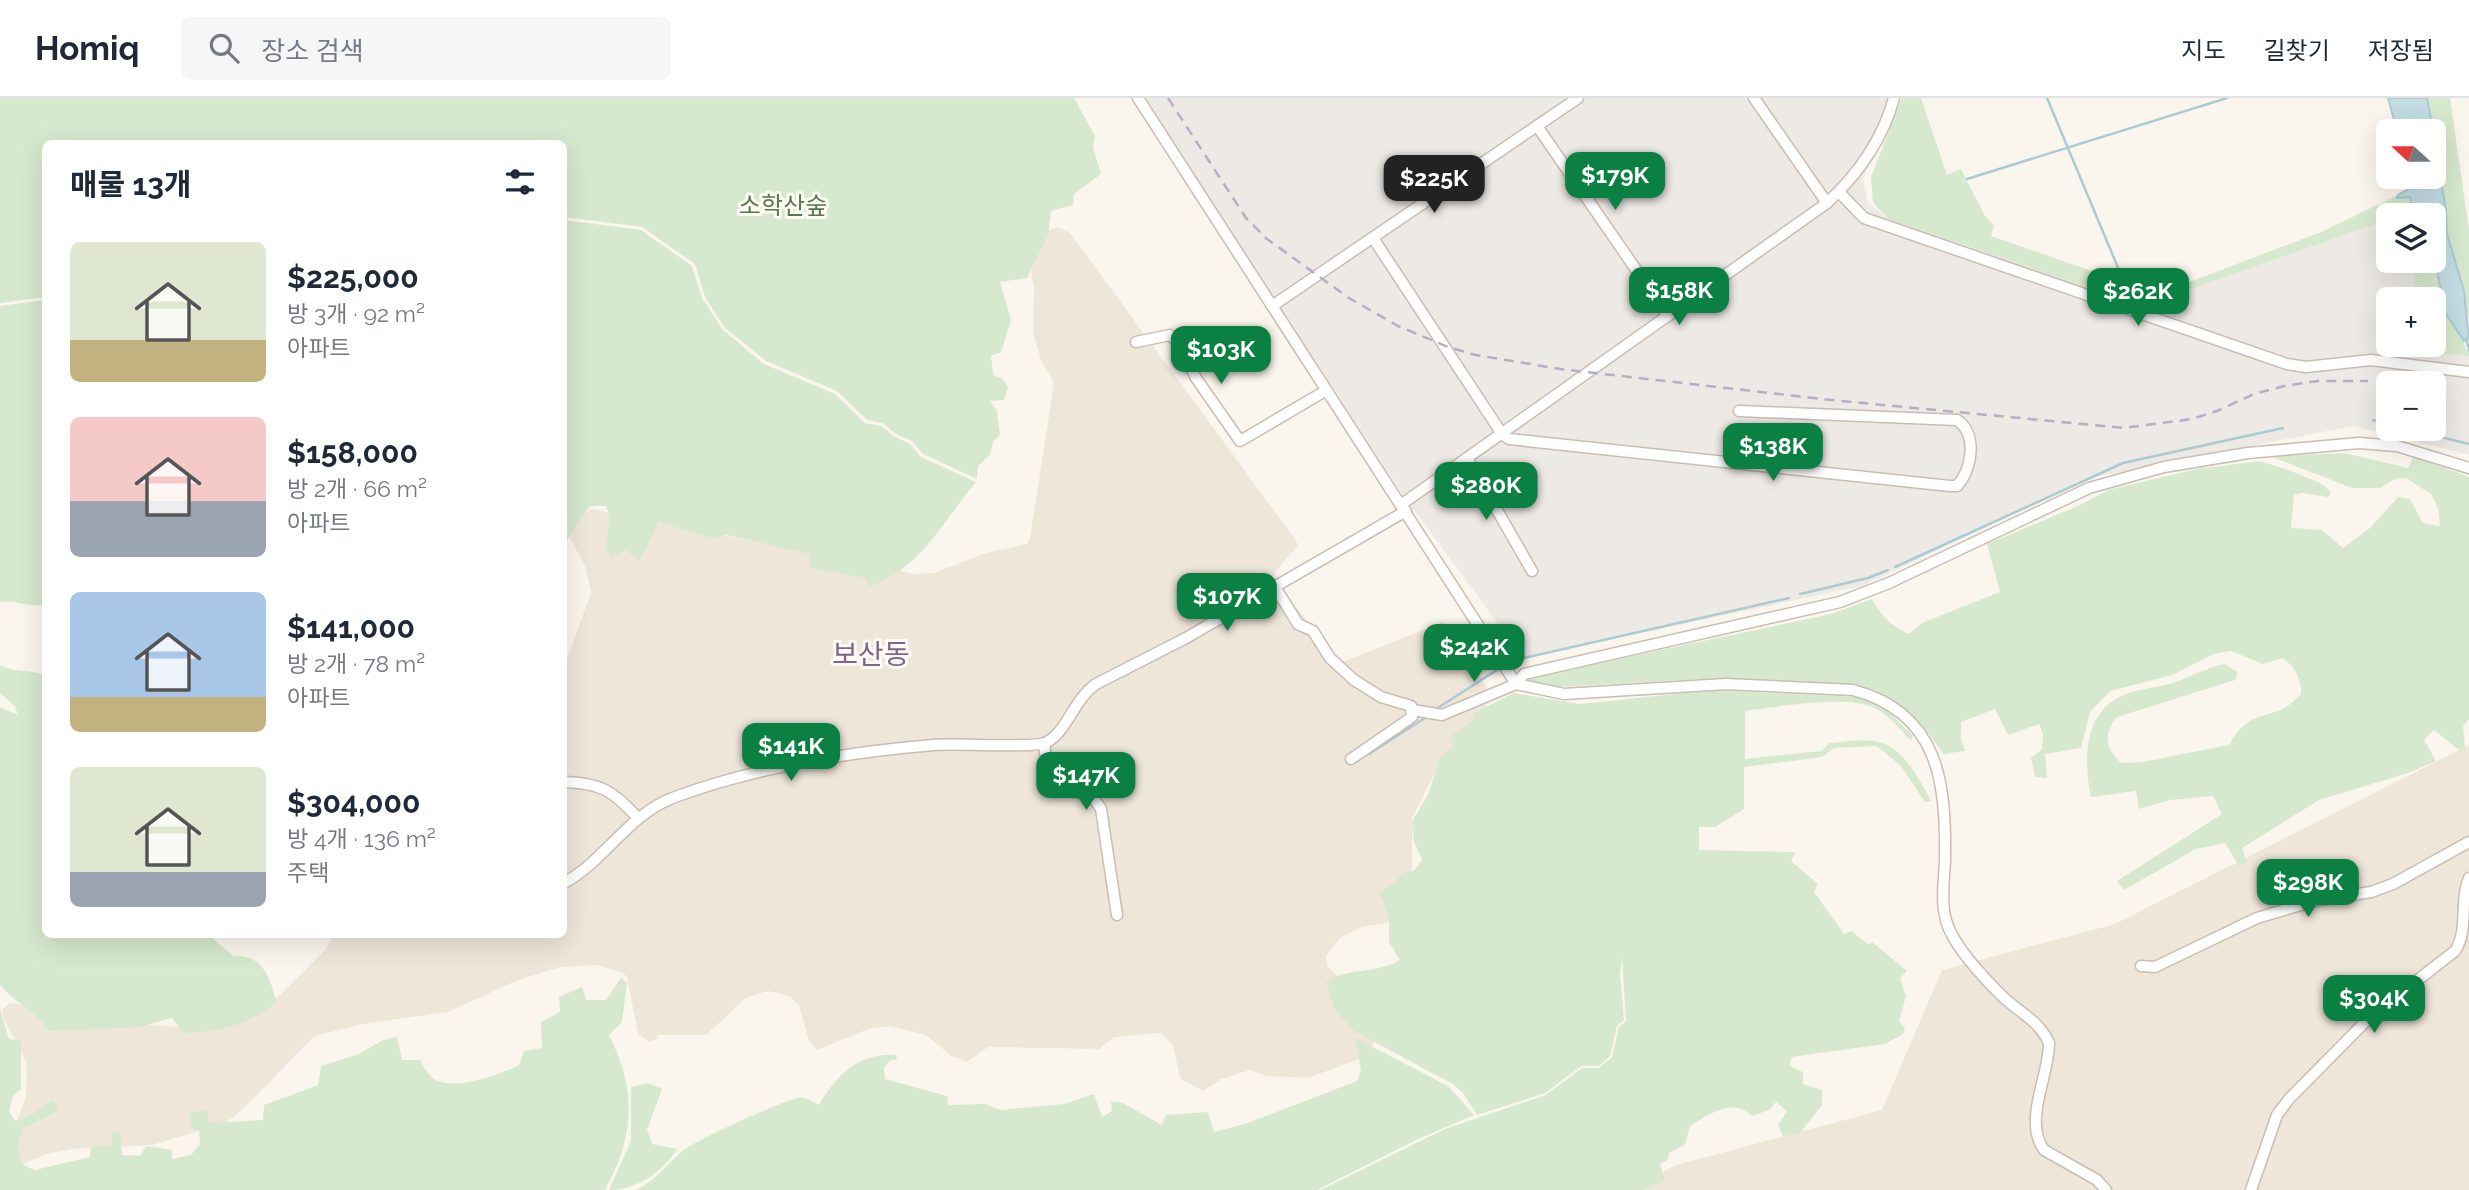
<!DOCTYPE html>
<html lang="ko">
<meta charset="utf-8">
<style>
body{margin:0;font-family:Raleway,"Noto Sans KR",sans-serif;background:#f6f6f7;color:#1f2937;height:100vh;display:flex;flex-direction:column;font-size:26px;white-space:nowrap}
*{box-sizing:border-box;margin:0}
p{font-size:23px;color:#747a83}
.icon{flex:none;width:38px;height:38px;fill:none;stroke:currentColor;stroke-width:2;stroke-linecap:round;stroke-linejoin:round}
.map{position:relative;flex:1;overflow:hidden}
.drawer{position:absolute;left:42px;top:42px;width:525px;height:798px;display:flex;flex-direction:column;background:#fff;border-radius:10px;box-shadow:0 7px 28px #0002}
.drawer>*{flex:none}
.needle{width:46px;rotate:291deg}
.tools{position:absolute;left:2376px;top:21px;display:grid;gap:14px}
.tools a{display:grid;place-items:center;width:70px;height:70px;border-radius:10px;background:#fff;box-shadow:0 7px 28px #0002;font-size:35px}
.price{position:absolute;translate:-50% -60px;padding:0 16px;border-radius:14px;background:#0b8043;color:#fff;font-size:23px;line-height:46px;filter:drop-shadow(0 2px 4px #0008)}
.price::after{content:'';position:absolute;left:50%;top:42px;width:21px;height:16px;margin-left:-10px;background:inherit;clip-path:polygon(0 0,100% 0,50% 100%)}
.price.on{background:#222;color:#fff}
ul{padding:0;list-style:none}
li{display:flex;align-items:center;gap:21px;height:175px;padding:0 28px}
li span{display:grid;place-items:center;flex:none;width:196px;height:140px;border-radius:10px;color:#555}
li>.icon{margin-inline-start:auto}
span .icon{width:84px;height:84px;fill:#fffc;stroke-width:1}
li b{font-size:30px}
h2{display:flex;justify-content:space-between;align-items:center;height:84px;padding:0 28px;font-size:30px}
header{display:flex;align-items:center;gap:42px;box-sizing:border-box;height:98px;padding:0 35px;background:#fff;border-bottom:2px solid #e0e1e3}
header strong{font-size:33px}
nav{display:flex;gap:38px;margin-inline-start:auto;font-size:24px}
.search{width:490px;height:63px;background:#f6f6f7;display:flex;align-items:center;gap:18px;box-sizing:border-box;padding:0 24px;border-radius:10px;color:#747a83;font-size:26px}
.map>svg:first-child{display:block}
.residential{fill:#efe6da}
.industrial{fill:#ede9e5;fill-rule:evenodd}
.green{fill:#d6e8cd}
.water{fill:#c3dde3;stroke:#abcbd3;stroke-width:2}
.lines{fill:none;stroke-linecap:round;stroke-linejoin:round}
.stream{stroke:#abcbd3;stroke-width:2.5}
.minor-casing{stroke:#cabdb1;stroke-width:13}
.minor{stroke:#fff;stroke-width:10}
.rail{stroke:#baacc5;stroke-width:2.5;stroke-dasharray:10 7;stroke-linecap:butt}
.labels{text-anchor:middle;stroke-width:6;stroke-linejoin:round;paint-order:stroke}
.park-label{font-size:24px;fill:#56784c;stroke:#fdfaf4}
.quarter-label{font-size:28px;fill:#7f6689;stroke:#fdfaf4}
</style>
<header>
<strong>Homiq</strong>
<div class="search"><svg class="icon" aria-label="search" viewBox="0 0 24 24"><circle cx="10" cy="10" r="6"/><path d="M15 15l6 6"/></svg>장소 검색</div>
<nav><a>지도</a><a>길찾기</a><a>저장됨</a></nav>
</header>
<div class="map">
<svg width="2469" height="1092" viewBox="0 0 2469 1092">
<rect width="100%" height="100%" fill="#fbf6ed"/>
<g class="residential">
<polygon points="1058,129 1070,135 1295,441 1298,447 1272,478 1340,565 1443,524 1487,589 1486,609 1435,674 1412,720 1412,773 1399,823 1361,829 1340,840 1326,858 1328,869 1356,894 1375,942 1367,958 1308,980 1266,978 1250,972 1221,981 1203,993 1180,980 1173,947 1161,935 1114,939 1099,951 988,949 967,964 950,957 926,937 890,928 868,931 817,952 809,943 799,907 789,898 768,893 747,899 706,937 659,937 656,942 649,944 638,936 627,879 623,875 598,867 560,869 518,882 448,914 363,926 315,938 242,1012 225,1025 152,1047 73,1051 47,1056 20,1067 7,1049 26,999 27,965 3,920 2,912 8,906 14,905 69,922 214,931 278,899 325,852 333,837 564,836 564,569 591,495 585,467 569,439 572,426 591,411 916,476 934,475 986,455 1027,446 1030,440 1054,285 1041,262 1033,235 1034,190 1031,173 1039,146 1049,132"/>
<polygon points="2469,647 2469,1092 1635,1092 1673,1068 1882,1012 1942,872 2115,826"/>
</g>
<path class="industrial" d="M 1143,0 L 1897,0 L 1863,81 L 1868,105 L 1888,121 L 2143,208 L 2389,121 L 2389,163 L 2411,163 L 2418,201 L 2389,201 L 2389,247 L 2425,247 L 2427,255 L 2469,258 L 2469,357 L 2353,328 L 2090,380 L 1862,488 L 1523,560 L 1399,391 ZM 2389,285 L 2434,285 L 2434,331 L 2389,331 Z"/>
<g class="green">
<polygon points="0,0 1074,0 1095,38 1093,49 1101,76 1074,96 1073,107 1051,113 1048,137 1027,180 1000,184 1011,222 1001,254 991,258 993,277 1002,280 1008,289 1004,302 990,303 997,313 1000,337 993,344 990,357 978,368 977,381 923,356 912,343 896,336 883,325 867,322 837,293 766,263 725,230 705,199 695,166 642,129 564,119 564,46 46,46 45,199 0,205"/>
<polygon points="1902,0 1921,0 1947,77 1961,71 1985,118 1994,128 1991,138 2141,190 2153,198 2321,134 2398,97 2397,100 2410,98 2414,117 2389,117 2389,121 2143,208 1888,121 1873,104 1871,79"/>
<polygon points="2427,0 2450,0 2469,132 2469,220 2447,136 2443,92"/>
<path d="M 564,122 L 641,132 L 692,168 L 702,200 L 723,232 L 764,266 L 835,296 L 865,325 L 881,328 L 895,339 L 910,346 L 921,359 L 976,384 C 941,425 921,472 867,489 L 867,480 L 809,470 L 810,456 L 726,437 L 715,441 L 658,424 L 640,463 L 626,452 L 612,459 L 606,452 L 610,419 L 606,408 L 590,408 L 564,446 Z"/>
<polygon points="2435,160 2446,216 2461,237 2466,252 2469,252 2469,258 2426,255 2425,247 2434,247 2434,201 2418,201 2411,163 2434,163"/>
<path d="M 45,202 L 46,428 L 42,429 L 45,455 L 46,506 C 28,511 17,501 0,504 L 0,208 Z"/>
<path d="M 2344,355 L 2408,370 L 2414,358 L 2469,379 L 2469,621 L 2463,628 L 2465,651 L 2459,652 L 2434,632 L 2424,642 L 2436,663 L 2408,675 L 2319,702 L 2242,750 L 2247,765 L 2239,768 L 2225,745 L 2196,751 L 2124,792 L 2117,783 L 2222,716 L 2213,698 L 2170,702 L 2139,711 L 2136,693 L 2091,699 C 2084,667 2083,620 2116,601 C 2131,591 2156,590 2173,585 C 2190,579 2206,570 2224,566 L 2238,574 L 2235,582 L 2117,619 C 2103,637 2105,649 2121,665 L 2142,664 L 2229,647 C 2251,606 2274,627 2301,596 C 2302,582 2295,568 2282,560 L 2263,566 L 2231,553 L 2214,556 L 2172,577 L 2110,593 L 2090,614 L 2081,650 L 2045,656 L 2047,680 L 2035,679 L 2031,660 L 2042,651 L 2043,637 L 2039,626 L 2008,637 L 1995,611 L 1961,624 L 1961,641 L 1965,653 L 1943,656 C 1920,619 1892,596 1849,586 L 1721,580 L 1557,589 L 1528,585 L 1527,582 L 1538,578 L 1831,516 L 1872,501 C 1881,518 1891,528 1909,536 L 1922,525 L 2000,494 L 1987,446 L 2080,407 L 2108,392 L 2197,371 L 2260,363 L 2291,373 L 2322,386 L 2331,394 L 2329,399 L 2301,395 L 2294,397 L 2291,430 L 2322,432 L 2343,450 L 2370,430 L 2398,399 L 2410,401 L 2423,425 L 2440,428 L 2438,410 L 2431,396 L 2406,380 L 2395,381 L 2380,390 L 2352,390 L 2270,358 Z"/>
<path d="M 0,567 C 14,575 26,571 41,576 L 45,571 L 46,836 L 208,837 L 234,858 C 264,857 269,879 277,904 C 249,926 218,935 183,935 L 172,920 L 140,929 L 49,933 C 34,911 17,907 0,887 L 0,609 L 18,617 L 15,608 L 0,595 Z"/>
<path d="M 1713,592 L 1858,599 L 1886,611 L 1913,638 L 1911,643 C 1900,631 1889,617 1875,610 C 1847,596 1776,609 1745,613 L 1745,661 L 1821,653 L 1830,645 C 1844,644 1861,641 1875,643 C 1902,647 1920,682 1931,703 L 1925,704 L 1901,668 L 1877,648 L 1834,650 L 1822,659 L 1744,669 L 1744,711 L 1715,729 L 1699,729 L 1699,752 L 1796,754 L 1791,763 L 1818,786 L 1814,794 L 1844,836 L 1851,833 L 1868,846 L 1872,844 L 1907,873 L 1900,880 L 1906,898 L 1899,924 L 1905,930 L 1903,936 L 1885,946 L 1791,959 L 1790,968 L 1803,974 L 1803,986 L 1822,992 L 1822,1007 L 1799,1036 L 1783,1038 L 1778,1027 L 1787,1013 L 1776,1004 L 1769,1012 L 1752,1018 C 1733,999 1709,1016 1690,1028 L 1685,1047 L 1669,1055 L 1668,1062 L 1660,1066 L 1665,1083 L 1643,1092 L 1321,1092 L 1445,1031 L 1546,997 L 1582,970 L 1599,970 L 1612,959 L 1619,929 L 1626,923 L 1622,859 L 1620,876 L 1624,922 L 1617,928 L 1610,958 L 1599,968 L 1581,968 L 1545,995 L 1477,1017 L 1463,995 L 1451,985 L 1354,933 L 1335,913 L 1326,884 C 1348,869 1377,876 1400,862 L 1389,844 L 1389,820 L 1379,794 L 1396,784 L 1402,775 L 1414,773 L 1422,762 L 1414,744 L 1412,724 L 1429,695 L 1439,661 L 1453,649 L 1452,638 L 1473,622 L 1473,616 L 1513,595 L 1580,606 Z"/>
<path d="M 621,880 L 627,885 L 622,924 L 609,937 C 637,993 635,1037 605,1092 L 0,1092 L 0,911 L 9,941 L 21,943 L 21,991 L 13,998 L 9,1012 L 15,1023 L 28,1019 L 54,1002 L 58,1013 L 23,1030 C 17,1045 17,1052 23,1067 L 35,1072 L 90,1059 L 91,1049 L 111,1048 L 112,1035 L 120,1032 L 122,1057 L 140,1058 L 146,1048 L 172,1052 L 172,1061 L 191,1057 L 200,1046 L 199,1032 L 191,1030 L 190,1015 L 207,1011 L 209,1025 L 263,1022 L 264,1007 L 318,987 L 321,968 L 359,956 L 383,942 L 397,939 L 402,962 L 420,962 C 424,970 429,979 438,983 C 457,991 501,977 519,967 L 524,953 L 542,950 L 541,924 L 560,914 L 559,899 L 582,889 L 586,902 L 606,902 Z"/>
<path d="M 1355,940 L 1448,988 L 1474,1017 L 1418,1041 L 1317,1092 L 636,1092 C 656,1083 668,1064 685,1051 C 697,1042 785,1001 799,1000 C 806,999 812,1004 819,1007 C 838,976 858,955 896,957 L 897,962 L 890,962 L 884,970 L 885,981 L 947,998 L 948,1007 L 985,1006 L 1000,1012 L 1064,1006 L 1094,996 L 1102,1019 L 1112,1013 L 1111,1004 L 1121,1004 L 1162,1027 L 1166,1017 L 1208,1014 L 1214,1034 L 1248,1025 L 1357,983 L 1361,972 Z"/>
<path d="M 648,985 L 662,991 L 647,1032 L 652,1046 L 677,1051 C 662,1075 636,1092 609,1092 L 631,1043 L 631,989 Z"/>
</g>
<g class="water">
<polygon points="2388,0 2427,0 2433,33 2397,33"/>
<polygon points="2434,41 2446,112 2447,136 2464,193 2469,241 2464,243 2446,216 2434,159 2434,117 2414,117 2410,99 2397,100 2398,97 2409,91 2407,79 2434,79"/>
</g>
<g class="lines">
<g class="stream">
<polyline points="2047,0 2124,184"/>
<polyline points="1967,81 2227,0"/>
<polyline points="2466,240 2469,252"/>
<polyline points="2373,322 2389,326"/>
<polyline points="2408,331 2469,346"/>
<polyline points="1895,469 2123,365 2283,330"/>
<polyline points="1800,496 1868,480 1888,472"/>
<polyline points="1520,561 1789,500"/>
<polyline points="1433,613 1500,570"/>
<polyline points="1369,656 1428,618"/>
</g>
<defs>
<g id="minor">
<polyline points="1138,0 1516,586"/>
<polyline points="1754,0 1827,105"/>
<polyline points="1537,28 1668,218"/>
<polyline points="1839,94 1864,120 2287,266 2306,269 2371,262 2469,274"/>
<path d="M 1373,140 L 1502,336 L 1509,341 L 1950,388 L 1957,388 C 1972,372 1978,336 1957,322 L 1739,313"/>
<polyline points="1272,208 1578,0"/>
<polyline points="1136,244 1170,237 1180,247 1196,280 1240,343 1325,293"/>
<polyline points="1467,360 1532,473"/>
<path d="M 1402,406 L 1827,105 C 1857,77 1883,41 1894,0"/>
<polyline points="1275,489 1298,526 1313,533 1330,560 1354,582 1381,599 1411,608 1412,619 1351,661"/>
<polyline points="1516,586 1524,576 1840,504 1889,485 2089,390 2164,369 2248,355 2359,345 2397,348 2469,370"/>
<path d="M 1413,612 L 1442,617 L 1516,586 L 1564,596 L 1726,586 L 1853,592 C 1940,615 1946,686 1945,762 C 1944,785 1939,813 1951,835 C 1962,857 1983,879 2001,897 C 2018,914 2039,922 2049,945 C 2049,979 2023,1022 2044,1052 L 2097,1082 L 2106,1092"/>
<path d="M 1044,645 L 1050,691 C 1071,695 1089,689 1101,711 L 1117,817"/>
<path d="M 564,684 C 600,685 612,692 637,719"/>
<path d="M 564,785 C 606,762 628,716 675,699 C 757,669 848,654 934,647 C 956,645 1032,650 1045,645 C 1067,635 1073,602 1096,586 L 1186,540 L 1406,413"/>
<polyline points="2141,868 2155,869 2257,820 2314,803 2371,794 2393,786 2469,744"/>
<path d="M 2251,1092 L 2277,1017 L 2289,1001 L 2369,920 L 2455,853 C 2469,832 2459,803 2469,780"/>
</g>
</defs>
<use href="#minor" class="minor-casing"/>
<use href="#minor" class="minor"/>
<polyline class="rail" points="1168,0 1246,120 1267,141 1349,200 1398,228 1448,249 1476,257 1560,271 1831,302 2124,330 2192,321 2217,313 2254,296 2284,288 2318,283 2368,283"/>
</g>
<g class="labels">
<g class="park-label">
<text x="783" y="116">소학산숲</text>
</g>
<g class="quarter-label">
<text x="871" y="566">보산동</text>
</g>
</g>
</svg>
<div class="tools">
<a><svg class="needle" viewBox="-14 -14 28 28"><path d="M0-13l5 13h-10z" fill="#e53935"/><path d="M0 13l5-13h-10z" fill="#747a83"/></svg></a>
<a><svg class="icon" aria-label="layers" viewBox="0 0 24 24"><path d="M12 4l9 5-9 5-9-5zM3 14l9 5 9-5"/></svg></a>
<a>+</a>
<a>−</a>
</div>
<b class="price" style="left:1615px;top:114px">$179K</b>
<b class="price on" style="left:1434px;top:117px">$225K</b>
<b class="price" style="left:1679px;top:229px">$158K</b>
<b class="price" style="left:2138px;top:230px">$262K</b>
<b class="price" style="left:1221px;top:288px">$103K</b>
<b class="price" style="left:1773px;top:385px">$138K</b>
<b class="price" style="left:1486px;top:424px">$280K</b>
<b class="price" style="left:1227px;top:535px">$107K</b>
<b class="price" style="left:1474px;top:586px">$242K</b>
<b class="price" style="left:791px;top:685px">$141K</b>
<b class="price" style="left:1086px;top:714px">$147K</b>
<b class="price" style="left:2308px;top:821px">$298K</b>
<b class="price" style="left:2374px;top:937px">$304K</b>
<section class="drawer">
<h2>매물 13개<svg class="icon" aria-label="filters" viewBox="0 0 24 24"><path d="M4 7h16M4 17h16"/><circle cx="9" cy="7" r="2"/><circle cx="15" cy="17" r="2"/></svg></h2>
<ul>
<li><span style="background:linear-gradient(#dfe7d0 70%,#c2b280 0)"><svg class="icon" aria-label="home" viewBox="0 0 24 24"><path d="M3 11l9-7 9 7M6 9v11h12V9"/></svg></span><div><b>$225,000</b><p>방 3개 · 92 m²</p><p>아파트</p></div></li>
<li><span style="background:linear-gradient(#f6c9c9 60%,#9aa5b1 0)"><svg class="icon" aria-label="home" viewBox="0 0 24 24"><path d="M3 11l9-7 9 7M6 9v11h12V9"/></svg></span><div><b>$158,000</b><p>방 2개 · 66 m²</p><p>아파트</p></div></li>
<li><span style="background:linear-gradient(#a9c7e8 75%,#c2b280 0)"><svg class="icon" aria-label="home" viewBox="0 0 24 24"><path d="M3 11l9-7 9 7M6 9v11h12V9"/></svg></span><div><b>$141,000</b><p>방 2개 · 78 m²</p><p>아파트</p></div></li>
<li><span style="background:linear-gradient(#dfe7d0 75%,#9aa5b1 0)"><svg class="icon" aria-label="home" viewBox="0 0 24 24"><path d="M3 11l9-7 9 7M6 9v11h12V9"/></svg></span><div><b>$304,000</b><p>방 4개 · 136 m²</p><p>주택</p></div></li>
</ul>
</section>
</div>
